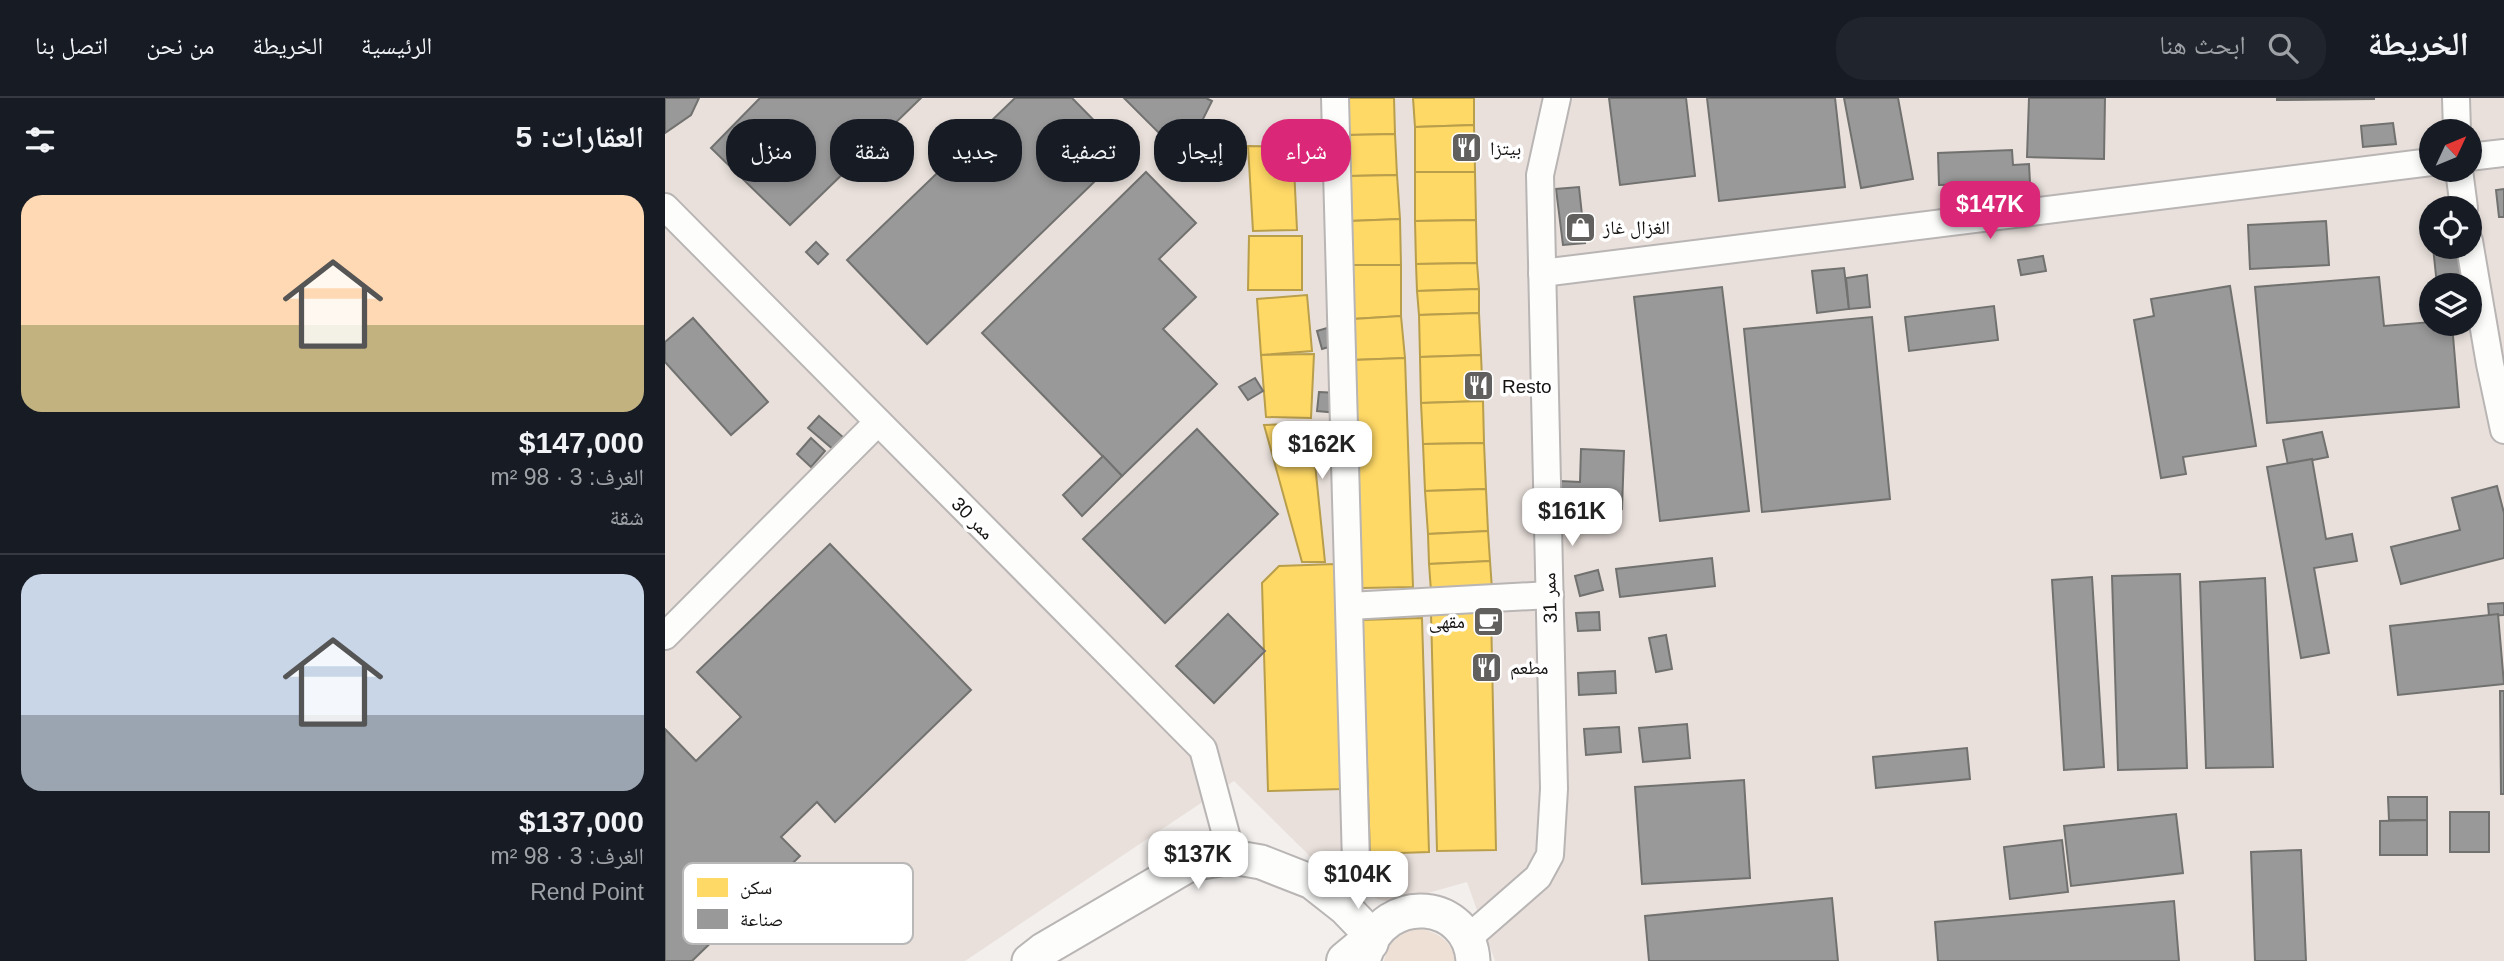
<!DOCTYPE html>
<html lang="ar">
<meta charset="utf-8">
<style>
body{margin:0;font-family:Arial,"Noto Naskh Arabic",sans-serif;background:#20242c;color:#f1f3f6;direction:rtl;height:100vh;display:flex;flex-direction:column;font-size:26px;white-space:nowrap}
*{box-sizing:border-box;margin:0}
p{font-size:23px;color:#9ea1a6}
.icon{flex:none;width:38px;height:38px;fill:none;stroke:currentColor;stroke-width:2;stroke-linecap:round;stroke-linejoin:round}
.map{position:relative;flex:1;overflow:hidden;direction:ltr}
.details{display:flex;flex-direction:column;background:#171b24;width:665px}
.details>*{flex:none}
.hud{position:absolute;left:21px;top:21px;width:665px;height:63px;direction:rtl;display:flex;gap:14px}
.needle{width:46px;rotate:46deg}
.fabs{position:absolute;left:1754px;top:21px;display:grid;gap:14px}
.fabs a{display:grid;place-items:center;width:63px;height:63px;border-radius:50%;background:#171b24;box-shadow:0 4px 10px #0003;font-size:35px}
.price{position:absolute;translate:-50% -60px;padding:0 16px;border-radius:14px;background:#fff;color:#222;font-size:23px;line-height:46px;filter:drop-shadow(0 2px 4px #0008)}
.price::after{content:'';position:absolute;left:50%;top:42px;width:21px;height:16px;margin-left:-10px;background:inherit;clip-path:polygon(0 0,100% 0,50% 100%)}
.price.selected{background:#db2777;color:#fff}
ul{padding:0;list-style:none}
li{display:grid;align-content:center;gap:14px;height:371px;padding:0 21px}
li+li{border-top:2px solid #363941}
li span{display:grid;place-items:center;height:217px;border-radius:21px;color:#555}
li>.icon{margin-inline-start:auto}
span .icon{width:126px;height:126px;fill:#fffc;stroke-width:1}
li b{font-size:30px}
h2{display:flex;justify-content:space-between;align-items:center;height:84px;padding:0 21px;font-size:30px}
.chip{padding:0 24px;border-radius:28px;background:#171b24;box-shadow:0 4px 10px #0003;font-size:24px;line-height:63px}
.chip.selected{background:#db2777;color:#fff}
header{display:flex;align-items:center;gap:42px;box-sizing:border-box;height:98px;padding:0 35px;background:#171b24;border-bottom:2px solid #363941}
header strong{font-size:33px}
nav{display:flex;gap:38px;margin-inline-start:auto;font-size:24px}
.search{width:490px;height:63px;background:#20242c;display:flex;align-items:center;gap:18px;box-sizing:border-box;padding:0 24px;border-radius:28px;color:#9ea1a6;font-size:26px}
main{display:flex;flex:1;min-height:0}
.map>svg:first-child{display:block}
.built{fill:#e9e0db;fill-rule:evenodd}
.green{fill:#efe0d6}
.homes{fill:#ffd966;stroke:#b99e4c;stroke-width:2}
.industry{fill:#999;stroke:#717170;stroke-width:2}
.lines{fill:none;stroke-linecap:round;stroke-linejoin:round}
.minor-casing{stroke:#b8b5b4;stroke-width:30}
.major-casing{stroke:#b8b5b4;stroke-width:37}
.highway-casing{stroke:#b8b5b4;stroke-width:42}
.minor{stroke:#fdfdfc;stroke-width:26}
.major{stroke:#fdfdfc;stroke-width:33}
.highway{stroke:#fdfdfc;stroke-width:38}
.labels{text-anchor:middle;stroke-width:7;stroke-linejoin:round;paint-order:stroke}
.poi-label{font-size:19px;fill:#151311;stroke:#fff;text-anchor:start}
.street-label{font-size:19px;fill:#151311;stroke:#fff}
.key{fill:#fff;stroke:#b9b8b8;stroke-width:2}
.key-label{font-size:19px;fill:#151311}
</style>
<header>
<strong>الخريطة</strong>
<div class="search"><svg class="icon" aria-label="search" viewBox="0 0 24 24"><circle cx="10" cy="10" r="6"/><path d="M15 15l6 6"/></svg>ابحث هنا</div>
<nav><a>الرئيسية</a><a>الخريطة</a><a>من نحن</a><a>اتصل بنا</a></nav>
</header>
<main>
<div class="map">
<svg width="1839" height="863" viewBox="0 0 1839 863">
<rect width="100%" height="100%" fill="#f2efed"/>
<path class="built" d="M 0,0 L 1839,0 L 1839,863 L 830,863 L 802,784 L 727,805 L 678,791 L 569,683 L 300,863 L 0,863 ZM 1766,33 L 1804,33 L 1804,72 L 1766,72 ZM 1766,110 L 1804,110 L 1804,149 L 1766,149 ZM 1766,187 L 1804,187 L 1804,226 L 1766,226 Z"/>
<path class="green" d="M 757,831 C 776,836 786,844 791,863 L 719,863 C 723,843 737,832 757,831 Z"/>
<g class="homes">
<polygon points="681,0 729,0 730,36 683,37"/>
<polygon points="748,0 809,0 809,27 750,29"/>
<polygon points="809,27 810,74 750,74 750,29"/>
<polygon points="730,36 732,77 684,78 683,37"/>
<polygon points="583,48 628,49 632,132 588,133"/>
<polygon points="750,74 810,74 811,122 750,123"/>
<polygon points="732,77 735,121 685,123 684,78"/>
<polygon points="735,121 736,167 686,167 685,123"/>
<polygon points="811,122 812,165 751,166 750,123"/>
<polygon points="584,138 637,138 637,192 583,192"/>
<polygon points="812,165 814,191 752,193 751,166"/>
<polygon points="686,167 736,167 736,218 688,221"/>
<polygon points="814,191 814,215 754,217 752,193"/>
<polygon points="642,197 647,253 596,257 592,201"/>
<polygon points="814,215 816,257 755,259 754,217"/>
<polygon points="736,218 740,260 688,262 688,221"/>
<polygon points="649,256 646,320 601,319 596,257"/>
<polygon points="816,257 818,303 756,305 755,259"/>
<polygon points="740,260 748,489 697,490 688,262"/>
<polygon points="818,303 819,345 758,346 756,305"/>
<polygon points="646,325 648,346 660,464 637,464 599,327"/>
<polygon points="819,345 821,391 760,393 758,346"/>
<polygon points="821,391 823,433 763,436 760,393"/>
<polygon points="823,433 825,463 764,466 763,436"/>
<polygon points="825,463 827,491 766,493 764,466"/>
<polygon points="670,466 677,691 603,693 597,485 614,468"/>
<polygon points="826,514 831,752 772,753 766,515"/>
<polygon points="757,520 764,754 705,756 697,522"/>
</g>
<g class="industry">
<polygon points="0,0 34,0 26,17 0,35"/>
<polygon points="95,0 256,0 125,127 46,50"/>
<polygon points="350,0 407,0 460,54 262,246 182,162"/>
<polygon points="459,0 541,0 547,3 523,51 495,36"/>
<polygon points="944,0 1021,0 1030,78 955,87"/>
<polygon points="1042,0 1170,0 1180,89 1054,103"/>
<polygon points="1179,0 1233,0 1248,81 1196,90"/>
<polygon points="1364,0 1440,0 1439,61 1362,59"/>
<polygon points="1612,0 1709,0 1709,1 1612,2"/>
<polygon points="1728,25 1731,46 1698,49 1696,28"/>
<polygon points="1347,52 1348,67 1364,66 1365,85 1274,87 1273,55"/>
<polygon points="481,74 531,125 494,161 531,199 498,231 552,286 457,378 317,235"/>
<polygon points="914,89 920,145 898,147 891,91"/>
<polygon points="1839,91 1839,119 1834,119 1831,92"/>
<polygon points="1661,123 1664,167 1585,171 1583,127"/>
<polygon points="151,144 163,156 153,166 141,154"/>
<polygon points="1768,149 1793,149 1796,187 1772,187"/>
<polygon points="1378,158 1381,173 1356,177 1353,162"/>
<polygon points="1179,170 1184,211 1152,215 1147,173"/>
<polygon points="1202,177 1205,209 1184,211 1181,180"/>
<polygon points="1714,179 1719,228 1766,224 1766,226 1787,226 1794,309 1602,325 1590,189"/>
<polygon points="1565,188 1591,348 1518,359 1521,376 1496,380 1469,222 1489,218 1486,201"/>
<polygon points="1057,189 1084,413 995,423 969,199"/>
<polygon points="1329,208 1333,242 1244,253 1240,219"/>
<polygon points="1207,219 1225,401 1097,414 1079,231"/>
<polygon points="28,220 103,304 66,337 0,264 0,244"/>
<polygon points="669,228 674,246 657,251 652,233"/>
<polygon points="590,280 598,293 583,302 574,289"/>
<polygon points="654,294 674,295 673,315 652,313"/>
<polygon points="154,318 179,340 169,352 143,330"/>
<polygon points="532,331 613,416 500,525 418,441"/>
<polygon points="1657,334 1663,359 1623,367 1618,342"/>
<polygon points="146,340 160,353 146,369 132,356"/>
<polygon points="916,351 959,353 957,411 943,410 943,425 893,423 895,383 915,384"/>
<polygon points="438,358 457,378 417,418 398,397"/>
<polygon points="1647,361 1661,441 1687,436 1692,463 1649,470 1664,555 1636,560 1602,369"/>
<polygon points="1832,388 1839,415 1839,460 1736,486 1726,449 1795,432 1787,400"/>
<polygon points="165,446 306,592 170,724 152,704 116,739 135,758 27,863 0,863 0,631 31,663 76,619 32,574"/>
<polygon points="1047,460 1050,488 955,499 951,471"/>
<polygon points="933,472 938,492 915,498 910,478"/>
<polygon points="1515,476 1522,670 1453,672 1447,478"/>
<polygon points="1427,479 1439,669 1399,672 1387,482"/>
<polygon points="1600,480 1608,669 1541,670 1535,484"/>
<polygon points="1839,505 1839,517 1824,518 1823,506"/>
<polygon points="934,514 935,532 913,533 911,515"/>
<polygon points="563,516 600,553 549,605 511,568"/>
<polygon points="1833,516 1839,586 1733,597 1725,528"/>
<polygon points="1001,537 1007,571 991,574 984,540"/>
<polygon points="950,573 951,595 914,597 913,575"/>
<polygon points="1835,593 1839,593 1839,696 1836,696"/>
<polygon points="1022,626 1025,660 978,664 974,630"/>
<polygon points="954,629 956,654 921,657 919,631"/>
<polygon points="1302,650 1305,681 1211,690 1208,659"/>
<polygon points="1079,682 1085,780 977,786 970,689"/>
<polygon points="1723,699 1762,699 1762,722 1724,722"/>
<rect x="1785" y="714" width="39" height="40"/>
<polygon points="1511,716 1518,775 1406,788 1399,728"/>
<polygon points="1762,722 1762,757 1715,757 1715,723"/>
<polygon points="1397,742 1403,794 1345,801 1339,749"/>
<polygon points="1636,752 1641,863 1590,863 1586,754"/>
<polygon points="1167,800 1173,863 984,863 980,818"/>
<polygon points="1509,803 1514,863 1273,863 1270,824"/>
</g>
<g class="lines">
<defs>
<g id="minor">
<polyline points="670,0 691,765"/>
<polyline points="1791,0 1792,33"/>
<polyline points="1804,59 1839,55"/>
<polyline points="1794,72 1799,110"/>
<polyline points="0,109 538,651 567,759"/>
<polyline points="1804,143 1825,266 1839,332"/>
<polyline points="877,175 1766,64"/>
<polyline points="684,508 885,497"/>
<polyline points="0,538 213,324"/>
<polyline points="802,841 873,779 885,757 889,691 875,77 892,0"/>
</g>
<g id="major">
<path d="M 700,857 C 720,792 805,803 808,863"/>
<polyline points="364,863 378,852 525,766 567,759 596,764 647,784 680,810 707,838"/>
</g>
<polyline id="highway" points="681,863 704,844"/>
</defs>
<use href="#minor" class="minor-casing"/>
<use href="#major" class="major-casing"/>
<use href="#highway" class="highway-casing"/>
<use href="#minor" class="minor"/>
<use href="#major" class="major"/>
<use href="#highway" class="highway"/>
</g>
<defs>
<symbol id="restaurant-square" viewBox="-11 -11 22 22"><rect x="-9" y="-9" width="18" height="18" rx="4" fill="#62605e" stroke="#fff"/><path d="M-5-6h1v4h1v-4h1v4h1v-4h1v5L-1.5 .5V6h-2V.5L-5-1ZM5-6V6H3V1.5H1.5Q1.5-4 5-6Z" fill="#fff"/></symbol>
<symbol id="shop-square" viewBox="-11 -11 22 22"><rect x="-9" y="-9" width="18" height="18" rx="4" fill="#62605e" stroke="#fff"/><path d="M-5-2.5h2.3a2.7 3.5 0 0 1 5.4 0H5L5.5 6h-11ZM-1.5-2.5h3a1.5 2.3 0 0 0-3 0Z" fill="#fff"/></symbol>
<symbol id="cafe-square" viewBox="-11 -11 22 22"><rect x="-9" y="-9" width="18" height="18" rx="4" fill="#62605e" stroke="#fff"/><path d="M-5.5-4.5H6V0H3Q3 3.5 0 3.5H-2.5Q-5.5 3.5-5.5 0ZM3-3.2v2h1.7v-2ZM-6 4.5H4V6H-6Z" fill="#fff"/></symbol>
</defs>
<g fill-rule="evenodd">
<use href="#restaurant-square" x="784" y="32" width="35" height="35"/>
<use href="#shop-square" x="898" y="112" width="35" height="35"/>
<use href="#restaurant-square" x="796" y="270" width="35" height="35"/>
<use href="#cafe-square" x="806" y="506" width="35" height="35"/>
<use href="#restaurant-square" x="804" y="552" width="35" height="35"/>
</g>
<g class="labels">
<g class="poi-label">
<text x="825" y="57">بيتزا</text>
<text x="938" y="136">الغزال غاز</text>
<text x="837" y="295">Resto</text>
<text x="800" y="530" text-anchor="end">مقهى</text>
<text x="845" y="576">مطعم</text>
</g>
<g class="street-label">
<text transform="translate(308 420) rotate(45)" y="7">ممر 30</text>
<text transform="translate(884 500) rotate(-92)" y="7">ممر 31</text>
</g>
</g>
<rect x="18" y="765" width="230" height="81" rx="10" class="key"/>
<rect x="32" y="780" width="31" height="19" fill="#ffd966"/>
<rect x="32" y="811" width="31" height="20" fill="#999"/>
<g class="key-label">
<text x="75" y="796">سكن</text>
<text x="75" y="828">صناعة</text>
</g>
</svg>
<div class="fabs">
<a><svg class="needle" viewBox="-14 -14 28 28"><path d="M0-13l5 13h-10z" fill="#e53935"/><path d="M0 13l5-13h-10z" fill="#9ea1a6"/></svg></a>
<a><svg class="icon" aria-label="locate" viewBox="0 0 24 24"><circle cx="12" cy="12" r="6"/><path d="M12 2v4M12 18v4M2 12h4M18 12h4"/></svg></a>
<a><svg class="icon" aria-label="layers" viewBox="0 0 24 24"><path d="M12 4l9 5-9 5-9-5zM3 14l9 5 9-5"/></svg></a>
</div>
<b class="price selected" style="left:1325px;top:143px">$147K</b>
<b class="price" style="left:657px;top:383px">$162K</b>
<b class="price" style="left:907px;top:450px">$161K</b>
<b class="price" style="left:533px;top:793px">$137K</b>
<b class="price" style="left:693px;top:813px">$104K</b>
<div class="hud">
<a class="chip selected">شراء</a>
<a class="chip">إيجار</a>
<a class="chip">تصفية</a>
<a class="chip">جديد</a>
<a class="chip">شقة</a>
<a class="chip">منزل</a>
</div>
</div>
<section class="details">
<h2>العقارات: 5<svg class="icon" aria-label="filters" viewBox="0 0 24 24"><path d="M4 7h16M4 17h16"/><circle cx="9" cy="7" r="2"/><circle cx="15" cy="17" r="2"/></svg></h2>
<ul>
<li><span style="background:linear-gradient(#ffd9b3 60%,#c2b280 0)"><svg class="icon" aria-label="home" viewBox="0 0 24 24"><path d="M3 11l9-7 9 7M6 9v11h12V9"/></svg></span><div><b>$147,000</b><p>الغرف: 3 · 98 m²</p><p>شقة</p></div></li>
<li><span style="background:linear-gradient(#c9d6e8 65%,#9aa5b1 0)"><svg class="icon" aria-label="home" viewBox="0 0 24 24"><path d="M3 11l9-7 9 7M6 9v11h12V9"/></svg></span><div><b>$137,000</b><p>الغرف: 3 · 98 m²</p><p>Rend Point</p></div></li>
</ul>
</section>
</main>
